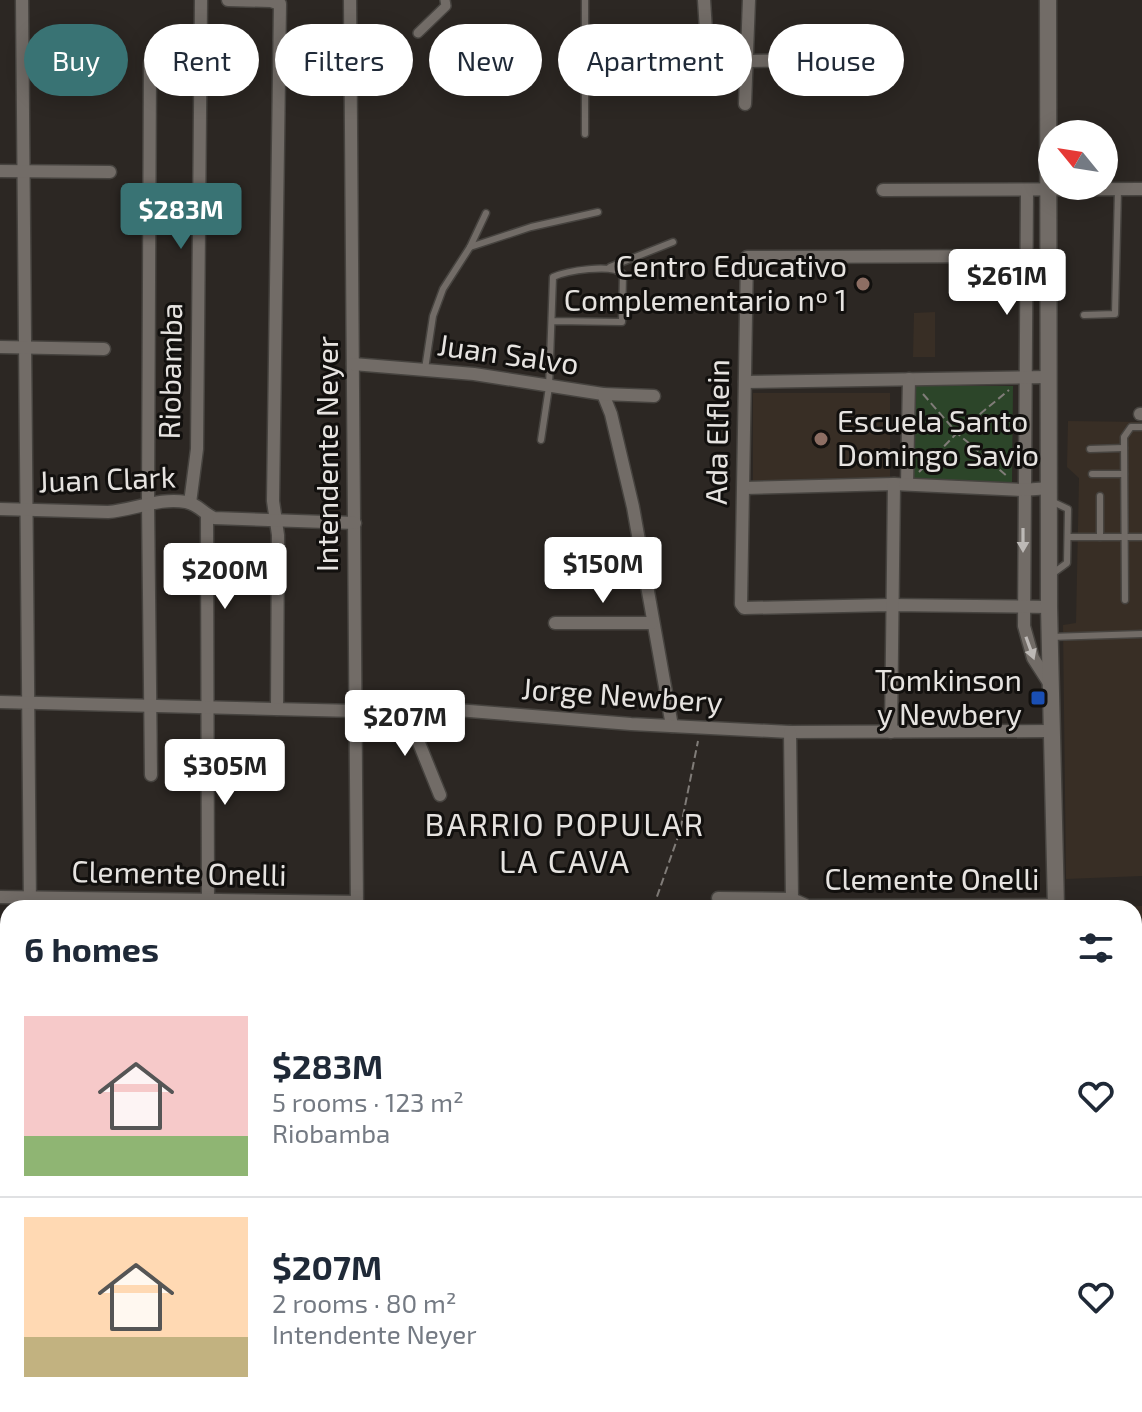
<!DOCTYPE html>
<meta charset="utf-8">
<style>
body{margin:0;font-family:"Exo 2",sans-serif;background:#f2f2f3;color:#1f2937;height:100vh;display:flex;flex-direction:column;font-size:30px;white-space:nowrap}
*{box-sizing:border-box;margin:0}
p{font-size:26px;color:#747a83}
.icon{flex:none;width:44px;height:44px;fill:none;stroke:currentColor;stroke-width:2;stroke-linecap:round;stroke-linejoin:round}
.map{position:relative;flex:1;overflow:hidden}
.sheet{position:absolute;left:0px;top:900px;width:1142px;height:512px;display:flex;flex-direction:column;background:#fff;border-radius:24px 24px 0 0;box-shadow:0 4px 20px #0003}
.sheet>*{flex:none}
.banner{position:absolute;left:24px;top:24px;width:1094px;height:72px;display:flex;gap:16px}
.needle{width:52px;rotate:300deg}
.controls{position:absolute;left:1038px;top:120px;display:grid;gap:16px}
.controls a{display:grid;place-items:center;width:80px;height:80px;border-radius:50%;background:#fff;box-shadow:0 4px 20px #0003;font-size:40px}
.price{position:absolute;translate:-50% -68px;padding:0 18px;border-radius:8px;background:#fff;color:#222;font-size:26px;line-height:52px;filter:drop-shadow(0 2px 4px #0008)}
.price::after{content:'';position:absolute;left:50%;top:48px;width:24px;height:18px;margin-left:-12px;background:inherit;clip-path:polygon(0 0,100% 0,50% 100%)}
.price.active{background:#397374;color:#fff}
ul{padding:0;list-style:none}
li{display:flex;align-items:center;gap:24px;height:200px;padding:0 24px}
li+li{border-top:2px solid #e0e1e3}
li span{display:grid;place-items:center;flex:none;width:224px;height:160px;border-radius:0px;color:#555}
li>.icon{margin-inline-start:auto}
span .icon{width:96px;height:96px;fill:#fffc;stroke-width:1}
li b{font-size:34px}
h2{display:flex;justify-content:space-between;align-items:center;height:96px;padding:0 24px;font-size:34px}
.pill{padding:0 28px;border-radius:36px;background:#fff;box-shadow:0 4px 20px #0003;font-size:28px;line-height:72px}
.pill.active{background:#397374;color:#fff}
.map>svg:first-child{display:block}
.built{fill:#382e25}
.green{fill:#2c4529}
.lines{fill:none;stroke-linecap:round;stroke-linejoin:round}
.service-casing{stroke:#46433f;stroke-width:9}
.pedestrian-casing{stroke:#46433f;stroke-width:12}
.minor-casing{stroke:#46433f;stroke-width:15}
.tertiary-casing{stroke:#46433f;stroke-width:19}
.path{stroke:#807c78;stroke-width:2;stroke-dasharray:8 4;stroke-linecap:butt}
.service{stroke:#726c67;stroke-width:6}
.pedestrian{stroke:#726c67;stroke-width:9}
.minor{stroke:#726c67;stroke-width:12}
.tertiary{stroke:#726c67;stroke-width:16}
.oneway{fill:#bdb9b6}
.education-dot{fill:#8d6e63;stroke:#12100e;stroke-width:3}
.transit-dot{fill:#1a4fb4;stroke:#12100e;stroke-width:3}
.labels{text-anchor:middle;stroke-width:6;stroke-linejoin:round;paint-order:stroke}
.poi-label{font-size:30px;fill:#e6e3e0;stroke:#12100e;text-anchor:end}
.street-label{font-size:30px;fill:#e6e3e0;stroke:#12100e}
.neighbourhood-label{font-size:32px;letter-spacing:2px;fill:#e6e3e0;stroke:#12100e}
</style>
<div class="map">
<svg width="1142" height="1412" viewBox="0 0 1142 1412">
<rect width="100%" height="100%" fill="#2c2723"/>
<g class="built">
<polygon points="935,312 935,357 913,357 914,313"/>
<polygon points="753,393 890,393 890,484 753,485"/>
<polygon points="1068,421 1142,422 1142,876 1066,879 1063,625 1076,623 1079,478 1067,467"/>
<polygon points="1142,906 1142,1412 1072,1412 1072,1404 1134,1404 1134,908 1077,907"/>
<polygon points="0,1289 8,1289 8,1404 339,1404 339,1412 0,1412"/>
</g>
<polygon class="green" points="902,386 1013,386 1012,484 902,484"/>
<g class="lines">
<defs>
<g id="service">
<polyline points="585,0 585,134"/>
<polyline points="470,247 531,227 598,212"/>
<polyline points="610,267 673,242"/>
<polyline points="1084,315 1115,314 1118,190"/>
<polyline points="425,369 433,316 443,289 470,247 486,213"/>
<path d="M 541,440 L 549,387 L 553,277 C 566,271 612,263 623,274 L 622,322 L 554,321"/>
<polyline points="1090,449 1124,448"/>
<polyline points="1092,474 1124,474"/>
<polyline points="1100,496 1100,537"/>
<polyline points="1051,501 1068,509 1067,563 1052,574"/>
<polyline points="1068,537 1142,537"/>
<polyline points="1125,600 1124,437 1131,427 1142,427"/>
<polyline points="1050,637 1142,634"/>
<polyline points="0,1408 9,1412"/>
<polyline points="97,1412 101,1404"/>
</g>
<polyline id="pedestrian" points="418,33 446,6 445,0"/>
<g id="minor">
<polyline points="22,0 30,908"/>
<polyline points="228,0 271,1 280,4 273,501 278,535 277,709"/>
<polyline points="350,0 357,908"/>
<polyline points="704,0 708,61 714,66 748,61 847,60"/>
<polyline points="280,43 350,42"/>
<polyline points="150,63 148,503 151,775"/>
<polyline points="745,104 749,0"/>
<polyline points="0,171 110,172"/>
<polyline points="883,190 1142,189"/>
<polyline points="1027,190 1024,626 1033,658 1051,686"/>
<polyline points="0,347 104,349"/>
<polyline points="353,364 474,374 603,394 611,414 633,507 672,726"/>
<polyline points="745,382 1049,377"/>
<polyline points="603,394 654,396"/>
<polyline points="1140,414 1142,414"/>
<polyline points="907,484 909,379"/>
<polyline points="744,488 894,484 1023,490 1049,488"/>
<polyline points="190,503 197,449 201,0"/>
<path d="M 0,509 L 108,512 C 134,510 160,497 186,502 C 198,504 204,514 214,518 L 355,523"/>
<polyline points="207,515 208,908"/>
<polyline points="567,573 646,572"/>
<polyline points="1049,607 890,605 744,608 741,604 747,257 1049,256"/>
<polyline points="555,623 652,623"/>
<polyline points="0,702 356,711 407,706 631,724 790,732 1050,731"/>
<polyline points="404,706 440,795"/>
<polyline points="790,732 792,899 808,906 1056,905"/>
<polyline points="891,732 894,484"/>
<polyline points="0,897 357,902"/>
<polyline points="718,898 792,899"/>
<polyline points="0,1092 8,1092"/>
<polyline points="0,1276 8,1276"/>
<polyline points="357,1404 358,1412"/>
</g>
<g id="tertiary">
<polyline points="1048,0 1049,607 1056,908"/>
<polyline points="1060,1404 1060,1412"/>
</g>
</defs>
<use href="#service" class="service-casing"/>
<use href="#pedestrian" class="pedestrian-casing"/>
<use href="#minor" class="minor-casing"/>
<use href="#tertiary" class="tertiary-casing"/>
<g class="path">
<polyline points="923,394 957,433 1007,476"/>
<polyline points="919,472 957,433 1009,390"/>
<polyline points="653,908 680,831 698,741"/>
<polyline points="488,1404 488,1412"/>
<polyline points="608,1412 609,1404"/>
</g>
<use href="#service" class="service"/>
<use href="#pedestrian" class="pedestrian"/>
<use href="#minor" class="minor"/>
<use href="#tertiary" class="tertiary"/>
</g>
<defs><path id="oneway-solid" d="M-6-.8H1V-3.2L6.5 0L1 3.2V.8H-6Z" transform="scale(2)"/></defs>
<g class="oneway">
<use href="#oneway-solid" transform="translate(1023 540) rotate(90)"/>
<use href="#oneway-solid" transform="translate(1030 648) rotate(70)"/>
</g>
<g class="education-dot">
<circle cx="863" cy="284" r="8"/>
<circle cx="821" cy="439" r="8"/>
</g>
<rect class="transit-dot" x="1030" y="690" width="16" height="16" rx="4"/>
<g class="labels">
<g class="poi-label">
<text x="847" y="277">Centro Educativo<tspan x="847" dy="34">Complementario nº 1</tspan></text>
<text x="837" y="432" text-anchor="start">Escuela Santo<tspan x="837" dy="34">Domingo Savio</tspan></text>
<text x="1022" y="691">Tomkinson<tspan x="1022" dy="34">y Newbery</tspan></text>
</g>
<g class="street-label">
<text transform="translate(508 355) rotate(8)" y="10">Juan Salvo</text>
<text transform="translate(171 371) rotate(-89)" y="10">Riobamba</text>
<text transform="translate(718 432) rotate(-89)" y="10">Ada Elflein</text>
<text transform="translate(328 454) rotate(-90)" y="10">Intendente Neyer</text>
<text transform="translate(107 480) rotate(-2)" y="10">Juan Clark</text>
<text transform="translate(622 696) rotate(4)" y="10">Jorge Newbery</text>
<text transform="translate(179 874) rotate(1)" y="10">Clemente Onelli</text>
<text x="932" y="890">Clemente Onelli</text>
</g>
<g class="neighbourhood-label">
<text x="565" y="836">BARRIO POPULAR<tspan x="565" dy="37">LA CAVA</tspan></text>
</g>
</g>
</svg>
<div class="controls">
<a><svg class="needle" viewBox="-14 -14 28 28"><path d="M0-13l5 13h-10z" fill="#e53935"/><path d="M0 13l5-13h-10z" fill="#747a83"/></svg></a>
</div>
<b class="price active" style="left:181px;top:251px">$283M</b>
<b class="price" style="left:1007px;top:317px">$261M</b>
<b class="price" style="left:603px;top:605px">$150M</b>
<b class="price" style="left:225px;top:611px">$200M</b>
<b class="price" style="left:405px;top:758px">$207M</b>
<b class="price" style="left:225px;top:807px">$305M</b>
<div class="banner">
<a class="pill active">Buy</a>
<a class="pill">Rent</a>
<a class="pill">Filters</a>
<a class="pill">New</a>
<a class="pill">Apartment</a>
<a class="pill">House</a>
</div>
<section class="sheet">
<h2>6 homes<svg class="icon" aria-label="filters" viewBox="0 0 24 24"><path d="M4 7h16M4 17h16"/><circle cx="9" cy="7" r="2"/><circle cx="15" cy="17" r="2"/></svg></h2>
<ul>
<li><span style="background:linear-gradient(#f6c9c9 75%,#8fb573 0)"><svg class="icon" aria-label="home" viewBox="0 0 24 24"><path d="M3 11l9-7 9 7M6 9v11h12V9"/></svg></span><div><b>$283M</b><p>5 rooms · 123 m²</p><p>Riobamba</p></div><svg class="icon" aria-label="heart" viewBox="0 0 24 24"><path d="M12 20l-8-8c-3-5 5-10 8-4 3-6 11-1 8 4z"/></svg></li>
<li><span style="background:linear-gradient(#ffd9b3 75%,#c2b280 0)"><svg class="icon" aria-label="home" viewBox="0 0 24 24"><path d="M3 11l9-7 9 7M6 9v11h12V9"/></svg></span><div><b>$207M</b><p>2 rooms · 80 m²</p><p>Intendente Neyer</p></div><svg class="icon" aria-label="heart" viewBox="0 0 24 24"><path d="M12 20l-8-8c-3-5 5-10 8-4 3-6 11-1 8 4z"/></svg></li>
</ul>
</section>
</div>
